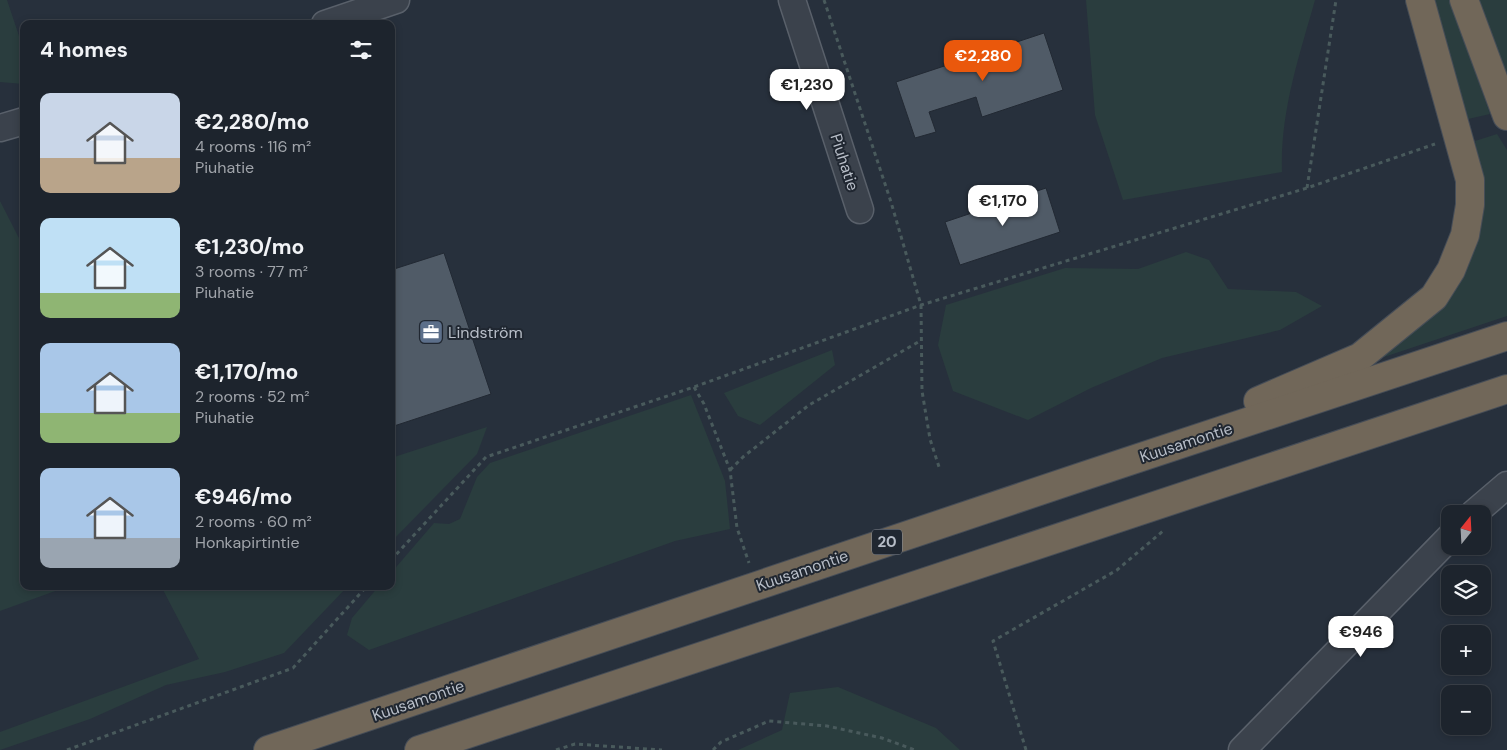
<!DOCTYPE html>
<meta charset="utf-8">
<style>
body{margin:0;font-family:"DM Sans",sans-serif;background:#2a3039;color:#f1f3f6;height:100vh;display:flex;flex-direction:column;font-size:19px;white-space:nowrap}
*{box-sizing:border-box;margin:0}
p{font-size:16px;color:#a0a4aa}
.icon{flex:none;width:28px;height:28px;fill:none;stroke:currentColor;stroke-width:2;stroke-linecap:round;stroke-linejoin:round}
.map{position:relative;flex:1;overflow:hidden}
.sheet{position:absolute;left:20px;top:20px;width:375px;height:570px;display:flex;flex-direction:column;background:#1d242d;border-radius:10px;box-shadow:0 2px 8px #0003,0 0 0 1px #3b4149}
.sheet>*{flex:none}
.needle{width:32px;rotate:18deg}
.fabs{position:absolute;left:1441px;top:505px;display:grid;gap:10px}
.fabs a{display:grid;place-items:center;width:50px;height:50px;border-radius:10px;background:#1d242d;box-shadow:0 2px 8px #0003,0 0 0 1px #3b4149;font-size:25px}
.price{position:absolute;translate:-50% -42px;padding:0 11px;border-radius:10px;background:#fff;color:#222;font-size:16px;line-height:32px;filter:drop-shadow(0 1px 2px #0008)}
.price::after{content:'';position:absolute;left:50%;top:30px;width:15px;height:11px;margin-left:-8px;background:inherit;clip-path:polygon(0 0,100% 0,50% 100%)}
.price.current{background:#ea580c;color:#fff}
ul{padding:0;list-style:none}
li{display:flex;align-items:center;gap:15px;height:125px;padding:0 20px}
li span{display:grid;place-items:center;flex:none;width:140px;height:100px;border-radius:10px;color:#555}
li>.icon{margin-inline-start:auto}
span .icon{width:60px;height:60px;fill:#fffc;stroke-width:1}
li b{font-size:21px}
h2{display:flex;justify-content:space-between;align-items:center;height:60px;padding:0 20px;font-size:21px}
.map>svg:first-child{display:block}
.green{fill:#2a3d3e}
.building{fill:#505b67;stroke:#222933}
.lines{fill:none;stroke-linecap:round;stroke-linejoin:round}
.minor-casing{stroke:#59606a;stroke-width:29}
.highway-casing{stroke:#464d57;stroke-width:30}
.path{stroke:#495a5c;stroke-width:3;stroke-dasharray:4 4;stroke-linecap:butt}
.minor{stroke:#3b424c;stroke-width:26}
.highway{stroke:#716759;stroke-width:28}
.labels{text-anchor:middle;stroke-width:4;stroke-linejoin:round;paint-order:stroke}
.shield{fill:#202731;stroke:#8a909a;stroke-width:1}
.shield-label{font-size:15px;font-weight:bold;fill:#b7bdc7}
.street-label{font-size:16px;fill:#b7bdc7;stroke:#202731}
.poi-label{font-size:16px;fill:#b7bdc7;stroke:#202731;text-anchor:start}
</style>
<div class="map">
<svg width="1507" height="750" viewBox="0 0 1507 750">
<rect width="100%" height="100%" fill="#27303c"/>
<g class="green">
<polygon points="0,0 7,0 24,51 24,84 0,82"/>
<path d="M 1086,0 L 1315,0 C 1299,57 1280,112 1282,172 L 1123,200 L 1095,115 Z"/>
<polygon points="1430,0 1450,0 1490,114 1468,119"/>
<polygon points="1477,0 1507,0 1507,82"/>
<polygon points="1497,134 1507,150 1507,316 1375,360 1436,313 1483,182 1475,141"/>
<polygon points="0,201 24,248 24,586 69,586 0,611"/>
<polygon points="1186,252 1209,260 1228,289 1296,292 1322,306 1280,330 1162,358 1091,388 1028,420 953,391 938,345 946,305 1065,268 1138,269"/>
<polygon points="832,350 835,365 760,425 738,416 724,393"/>
<polygon points="691,395 725,481 730,529 675,541 369,650 347,635 352,618 379,586 391,586 391,573 434,523 449,524 460,519 477,477 490,463"/>
<polygon points="487,427 477,454 391,542 391,458"/>
<polygon points="161,586 348,586 284,653 225,672 166,685 90,719 0,750 0,732 199,659"/>
<polygon points="838,687 936,728 960,750 738,750 782,730 790,693"/>
</g>
<g class="building">
<polygon points="1044,33 1063,90 982,117 976,97 929,112 936,132 915,138 896,82"/>
<polygon points="1046,188 1060,232 960,265 945,222"/>
<polygon points="444,253 491,394 391,427 391,270"/>
</g>
<g class="lines">
<defs>
<g id="minor">
<polyline points="792,0 860,210"/>
<polyline points="325,24 396,0"/>
<polyline points="0,128 24,121"/>
<polyline points="1473,514 1507,485"/>
<polyline points="1242,750 1450,537"/>
</g>
<g id="highway">
<polyline points="1464,0 1507,116"/>
<polyline points="1258,401 1360,357 1434,297 1451,270 1465,235 1470,205 1470,180 1420,0"/>
<polyline points="268,750 1084,476 1507,336"/>
<path d="M 419,750 C 782,628 1145,510 1507,389"/>
</g>
</defs>
<use href="#minor" class="minor-casing"/>
<use href="#highway" class="highway-casing"/>
<g class="path">
<polyline points="824,0 891,202 921,305 922,391 930,439 940,470"/>
<polyline points="1307,188 1336,0"/>
<polyline points="694,387 704,404 730,470 737,528 749,563"/>
<polyline points="730,470 743,457 809,405 920,341"/>
<polyline points="391,560 486,457 694,387 921,305 1307,188 1435,144"/>
<polyline points="67,750 293,668 367,586"/>
<polyline points="556,750 575,744 662,750"/>
<polyline points="713,750 721,742 769,721 827,726 882,738 915,750"/>
<polyline points="1026,750 993,641 1117,570 1163,531"/>
</g>
<use href="#minor" class="minor"/>
<use href="#highway" class="highway"/>
</g>
<defs>
<symbol id="office-square" viewBox="-11 -11 22 22"><rect x="-9" y="-9" width="18" height="18" rx="4" fill="#5c6f8a" stroke="#202731"/><path d="M-6-3h4V-5.5h4V-3h4V5H-6ZM-1-4.5V-3h2v-1.5ZM-6 0V1H6V0Z" fill="#fff"/></symbol>
</defs>
<g fill-rule="evenodd">
<use href="#office-square" x="417" y="318" width="28" height="28"/>
</g>
<g class="labels">
<rect class="shield" x="872" y="529.5" width="30" height="25" rx="4"/>
<g class="shield-label">
<text x="887" y="547">20</text>
</g>
<g class="street-label">
<text transform="translate(845 162) rotate(72)" y="6">Piuhatie</text>
<text transform="translate(1186 442) rotate(-18)" y="6">Kuusamontie</text>
<text transform="translate(802 570) rotate(-19)" y="6">Kuusamontie</text>
<text transform="translate(418 700) rotate(-19)" y="6">Kuusamontie</text>
</g>
<g class="poi-label">
<text x="448" y="338">Lindström</text>
</g>
</g>
</svg>
<div class="fabs">
<a><svg class="needle" viewBox="-14 -14 28 28"><path d="M0-13l5 13h-10z" fill="#e53935"/><path d="M0 13l5-13h-10z" fill="#a0a4aa"/></svg></a>
<a><svg class="icon" aria-label="layers" viewBox="0 0 24 24"><path d="M12 4l9 5-9 5-9-5zM3 14l9 5 9-5"/></svg></a>
<a>+</a>
<a>−</a>
</div>
<b class="price current" style="left:983px;top:82px">€2,280</b>
<b class="price" style="left:807px;top:111px">€1,230</b>
<b class="price" style="left:1003px;top:227px">€1,170</b>
<b class="price" style="left:1361px;top:658px">€946</b>
<section class="sheet">
<h2>4 homes<svg class="icon" aria-label="filters" viewBox="0 0 24 24"><path d="M4 7h16M4 17h16"/><circle cx="9" cy="7" r="2"/><circle cx="15" cy="17" r="2"/></svg></h2>
<ul>
<li><span style="background:linear-gradient(#c9d6e8 65%,#b9a48a 0)"><svg class="icon" aria-label="home" viewBox="0 0 24 24"><path d="M3 11l9-7 9 7M6 9v11h12V9"/></svg></span><div><b>€2,280/mo</b><p>4 rooms · 116 m²</p><p>Piuhatie</p></div></li>
<li><span style="background:linear-gradient(#bfe0f5 75%,#8fb573 0)"><svg class="icon" aria-label="home" viewBox="0 0 24 24"><path d="M3 11l9-7 9 7M6 9v11h12V9"/></svg></span><div><b>€1,230/mo</b><p>3 rooms · 77 m²</p><p>Piuhatie</p></div></li>
<li><span style="background:linear-gradient(#a9c7e8 70%,#8fb573 0)"><svg class="icon" aria-label="home" viewBox="0 0 24 24"><path d="M3 11l9-7 9 7M6 9v11h12V9"/></svg></span><div><b>€1,170/mo</b><p>2 rooms · 52 m²</p><p>Piuhatie</p></div></li>
<li><span style="background:linear-gradient(#a9c7e8 70%,#9aa5b1 0)"><svg class="icon" aria-label="home" viewBox="0 0 24 24"><path d="M3 11l9-7 9 7M6 9v11h12V9"/></svg></span><div><b>€946/mo</b><p>2 rooms · 60 m²</p><p>Honkapirtintie</p></div></li>
</ul>
</section>
</div>
